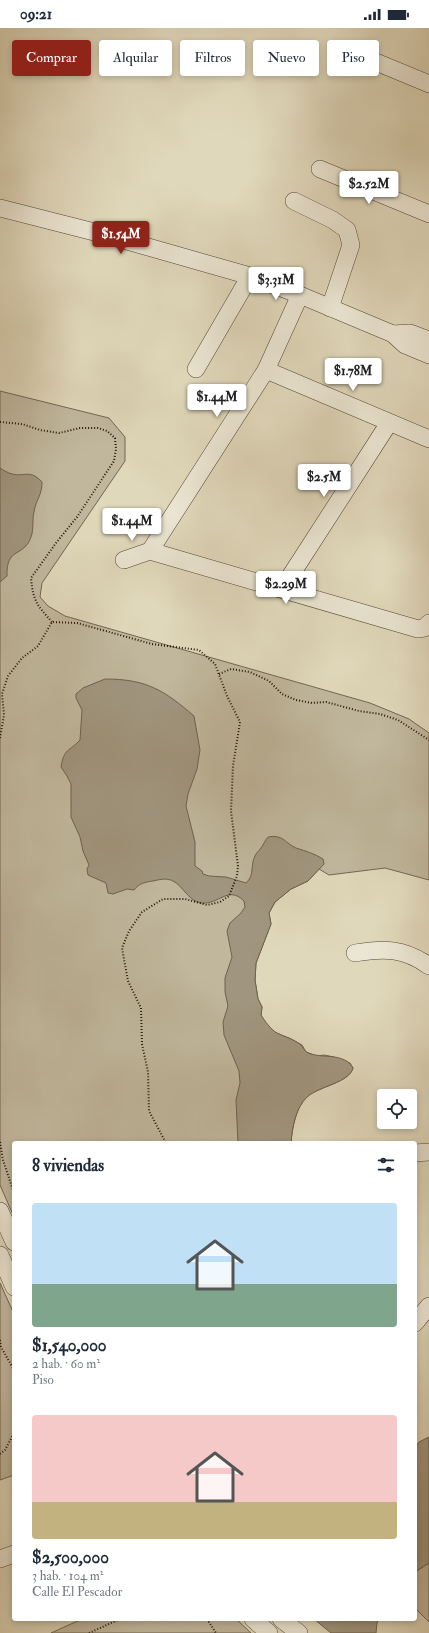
<!DOCTYPE html>
<html lang="es">
<meta charset="utf-8">
<style>
body{margin:0;font-family:"IM FELL Double Pica",serif;background:#f6f6f7;color:#1f2937;height:100vh;display:flex;flex-direction:column;font-size:15px;white-space:nowrap}
*{box-sizing:border-box;margin:0}
p{font-size:13px;color:#747a83}
.icon{flex:none;width:22px;height:22px;fill:none;stroke:currentColor;stroke-width:2;stroke-linecap:round;stroke-linejoin:round}
.map{position:relative;flex:1;overflow:hidden}
.side{position:absolute;left:12px;top:1113px;width:405px;height:480px;display:flex;flex-direction:column;background:#fff;border-radius:4px;box-shadow:0 2px 6px #0003}
.side>*{flex:none}
.top-card{position:absolute;left:12px;top:12px;width:405px;height:36px;display:flex;gap:8px}
.buttons{position:absolute;left:377px;top:1061px;display:grid;gap:8px}
.buttons a{display:grid;place-items:center;width:40px;height:40px;border-radius:4px;background:#fff;box-shadow:0 2px 6px #0003;font-size:20px}
.price{position:absolute;translate:-50% -34px;padding:0 9px;border-radius:4px;background:#fff;color:#222;font-size:13px;line-height:26px;filter:drop-shadow(0 1px 2px #0008)}
.price::after{content:'';position:absolute;left:50%;top:24px;width:12px;height:9px;margin-left:-6px;background:inherit;clip-path:polygon(0 0,100% 0,50% 100%)}
.price.active{background:#8f2418;color:#fff}
ul{padding:0;list-style:none}
li{display:grid;align-content:center;gap:8px;height:212px;padding:0 20px}
li span{display:grid;place-items:center;height:124px;border-radius:4px;color:#555}
li>.icon{margin-inline-start:auto}
span .icon{width:72px;height:72px;fill:#fffc;stroke-width:1}
li b{font-size:17px}
h2{display:flex;justify-content:space-between;align-items:center;height:48px;padding:0 20px;font-size:17px}
.tag{padding:0 14px;border-radius:4px;background:#fff;box-shadow:0 2px 6px #0003;font-size:14px;line-height:36px}
.tag.active{background:#8f2418;color:#fff}
.status{display:flex;justify-content:space-between;align-items:center;height:28px;padding:0 20px;background:#fff;direction:ltr}
.status svg{height:11px;fill:currentColor}
.map>svg:first-child{display:block}
.green{fill:#c0b79d;stroke:#726652}
.water{fill:#a0957e;stroke:#6e614f}
.lines{fill:none;stroke-linecap:round;stroke-linejoin:round}
.minor-casing{stroke:#534535;stroke-width:18}
.path{stroke:#241408;stroke-width:2;stroke-dasharray:1 2;stroke-linecap:butt}
.minor{stroke:#ebe6d3;stroke-width:17}
</style>
<div class="status"><b>09:21</b><svg viewBox="0 0 49 12"><path d="M0 12V9h3v3zM5 12V6h3v6zM10 12V3h3v9zM15 12V0h3v12zM26 1h20v11H26zM47 4h2v5h-2z"/></svg></div>
<div class="map">
<svg width="429" height="1605" viewBox="0 0 429 1605">
<rect width="100%" height="100%" fill="#e0d8bb"/>
<filter id="stains"><feTurbulence type="fractalNoise" baseFrequency=".005" numOctaves="4"/><feColorMatrix values="0 0 0 0 .2 0 0 0 0 .09 0 0 0 0 .02 0 0 0 .5 -.17"/></filter>
<radialGradient id="worn" r=".72"><stop offset=".6" stop-color="#630" stop-opacity="0"/><stop offset="1" stop-color="#630" stop-opacity=".3"/></radialGradient>
<g class="green">
<path d="M 0,363 L 109,390 L 125,409 L 125,433 L 42,555 L 40,569 L 48,578 L 65,588 L 370,675 L 409,691 L 429,705 L 429,852 L 385,840 L 329,847 L 319,841 L 308,853 L 291,861 L 275,874 L 269,885 L 271,896 L 256,935 L 255,952 L 258,971 L 262,979 L 261,987 L 265,995 L 276,1005 L 289,1010 L 302,1017 L 306,1024 L 317,1028 L 324,1027 L 334,1029 L 350,1035 L 353,1040 C 349,1055 319,1058 307,1069 C 296,1079 292,1100 291,1115 L 14,1115 L 14,1189 L 0,1157 Z"/>
<polygon points="0,1255 14,1286 14,1447 0,1452"/>
<polygon points="429,1535 429,1594 415,1580 415,1544"/>
<polygon points="82,1591 236,1591 251,1605 51,1605"/>
</g>
<g class="water">
<path d="M 0,440 C 3,442 8,445 12,446 C 25,449 30,441 42,454 C 42,468 36,471 34,484 C 32,491 34,501 31,509 C 24,530 6,518 7,548 L 0,554 Z"/>
<path d="M 105,651 C 146,651 164,662 194,688 L 200,722 L 197,741 L 188,766 L 186,778 L 195,814 L 195,838 L 202,843 L 203,846 L 209,848 L 226,849 L 246,855 C 255,847 250,837 255,828 C 256,825 259,823 261,820 C 264,816 265,812 268,809 C 283,806 285,815 296,820 C 306,823 315,826 323,831 L 324,836 L 308,853 L 291,861 L 275,874 L 269,885 L 271,896 L 256,935 L 255,952 L 258,971 L 262,979 L 261,987 C 265,993 271,1002 277,1005 C 285,1009 293,1011 300,1016 C 303,1019 304,1023 308,1025 C 322,1031 344,1024 353,1040 C 349,1055 319,1058 307,1069 C 296,1079 292,1100 291,1115 L 238,1115 L 236,1072 L 240,1055 L 239,1043 L 224,1007 L 223,994 L 228,978 L 225,964 L 225,950 L 232,929 L 227,903 L 230,895 L 241,885 L 245,879 L 244,873 C 228,857 219,877 201,875 C 186,873 182,852 166,851 C 162,851 157,852 153,853 C 146,854 139,855 134,862 L 127,861 L 113,866 L 108,865 L 106,855 L 88,847 L 87,841 L 89,837 L 83,823 L 80,809 L 71,789 L 71,756 L 67,748 L 61,739 C 64,720 69,724 80,712 L 82,682 L 76,670 L 76,666 L 83,660 Z"/>
<polygon points="429,1409 429,1535 415,1544 415,1420 419,1414"/>
<polygon points="314,1591 379,1591 377,1595 376,1605 331,1605"/>
</g>
<g class="lines">
<defs>
<g id="minor">
<polyline points="376,34 429,56"/>
<polyline points="320,141 429,186"/>
<polyline points="294,173 333,192 347,202 351,217 330,280"/>
<polyline points="0,180 106,207 250,248 300,267 393,306 405,317 429,327"/>
<polyline points="393,306 410,305 429,312"/>
<polyline points="196,341 250,248"/>
<polyline points="266,342 429,411"/>
<polyline points="150,523 266,342 300,267"/>
<polyline points="124,532 150,523 418,601 424,600 429,595"/>
<polyline points="282,561 389,395"/>
<path d="M 355,925 C 384,920 404,920 429,938"/>
<polyline points="415,1125 429,1124"/>
<polyline points="0,1183 14,1214"/>
<polyline points="0,1227 14,1259"/>
<polyline points="415,1295 429,1278"/>
<polyline points="0,1531 14,1526"/>
<polyline points="253,1591 269,1605"/>
<polyline points="281,1591 299,1605"/>
</g>
</defs>
<use href="#minor" class="minor-casing"/>
<g class="path">
<path d="M 0,394 L 22,396 L 40,402 L 59,405 L 80,400 L 98,400 L 107,403 L 115,410 L 116,421 L 114,433 L 77,489 L 56,515 L 31,550 C 33,573 37,577 52,594"/>
<polyline points="219,646 231,641 250,644 269,653 282,666 296,672 312,675 326,674 359,683 380,686 398,692 429,712"/>
<polyline points="0,710 4,687 2,666 8,648 22,630 38,618 52,594 77,595 152,616 199,622 215,636 227,668 240,694 233,738 231,783 238,838 237,848 229,868 220,874 207,877 185,871 163,871 142,884 129,903 122,920 128,953 141,980 142,1016 148,1044 149,1083 166,1115"/>
<polyline points="0,1114 3,1132 14,1165"/>
<polyline points="0,1312 1,1319 14,1342"/>
<polyline points="0,1426 5,1422 14,1405"/>
<polyline points="207,1591 216,1605"/>
<polyline points="89,1605 120,1591"/>
</g>
<use href="#minor" class="minor"/>
</g>
<rect width="100%" height="100%" filter="url(#stains)"/>
<rect width="100%" height="100%" fill="url(#worn)"/>
</svg>
<div class="buttons">
<a><svg class="icon" aria-label="locate" viewBox="0 0 24 24"><circle cx="12" cy="12" r="6"/><path d="M12 2v4M12 18v4M2 12h4M18 12h4"/></svg></a>
</div>
<b class="price" style="left:369px;top:177px">$2.52M</b>
<b class="price active" style="left:121px;top:227px">$1.54M</b>
<b class="price" style="left:276px;top:273px">$3.31M</b>
<b class="price" style="left:353px;top:364px">$1.78M</b>
<b class="price" style="left:217px;top:390px">$1.44M</b>
<b class="price" style="left:324px;top:470px">$2.5M</b>
<b class="price" style="left:132px;top:514px">$1.44M</b>
<b class="price" style="left:286px;top:577px">$2.29M</b>
<div class="top-card">
<a class="tag active">Comprar</a>
<a class="tag">Alquilar</a>
<a class="tag">Filtros</a>
<a class="tag">Nuevo</a>
<a class="tag">Piso</a>
</div>
<section class="side">
<h2>8 viviendas<svg class="icon" aria-label="filters" viewBox="0 0 24 24"><path d="M4 7h16M4 17h16"/><circle cx="9" cy="7" r="2"/><circle cx="15" cy="17" r="2"/></svg></h2>
<ul>
<li><span style="background:linear-gradient(#bfe0f5 65%,#7fa58c 0)"><svg class="icon" aria-label="home" viewBox="0 0 24 24"><path d="M3 11l9-7 9 7M6 9v11h12V9"/></svg></span><div><b>$1,540,000</b><p>2 hab. · 60 m²</p><p>Piso</p></div></li>
<li><span style="background:linear-gradient(#f6c9c9 70%,#c2b280 0)"><svg class="icon" aria-label="home" viewBox="0 0 24 24"><path d="M3 11l9-7 9 7M6 9v11h12V9"/></svg></span><div><b>$2,500,000</b><p>3 hab. · 104 m²</p><p>Calle El Pescador</p></div></li>
</ul>
</section>
</div>
